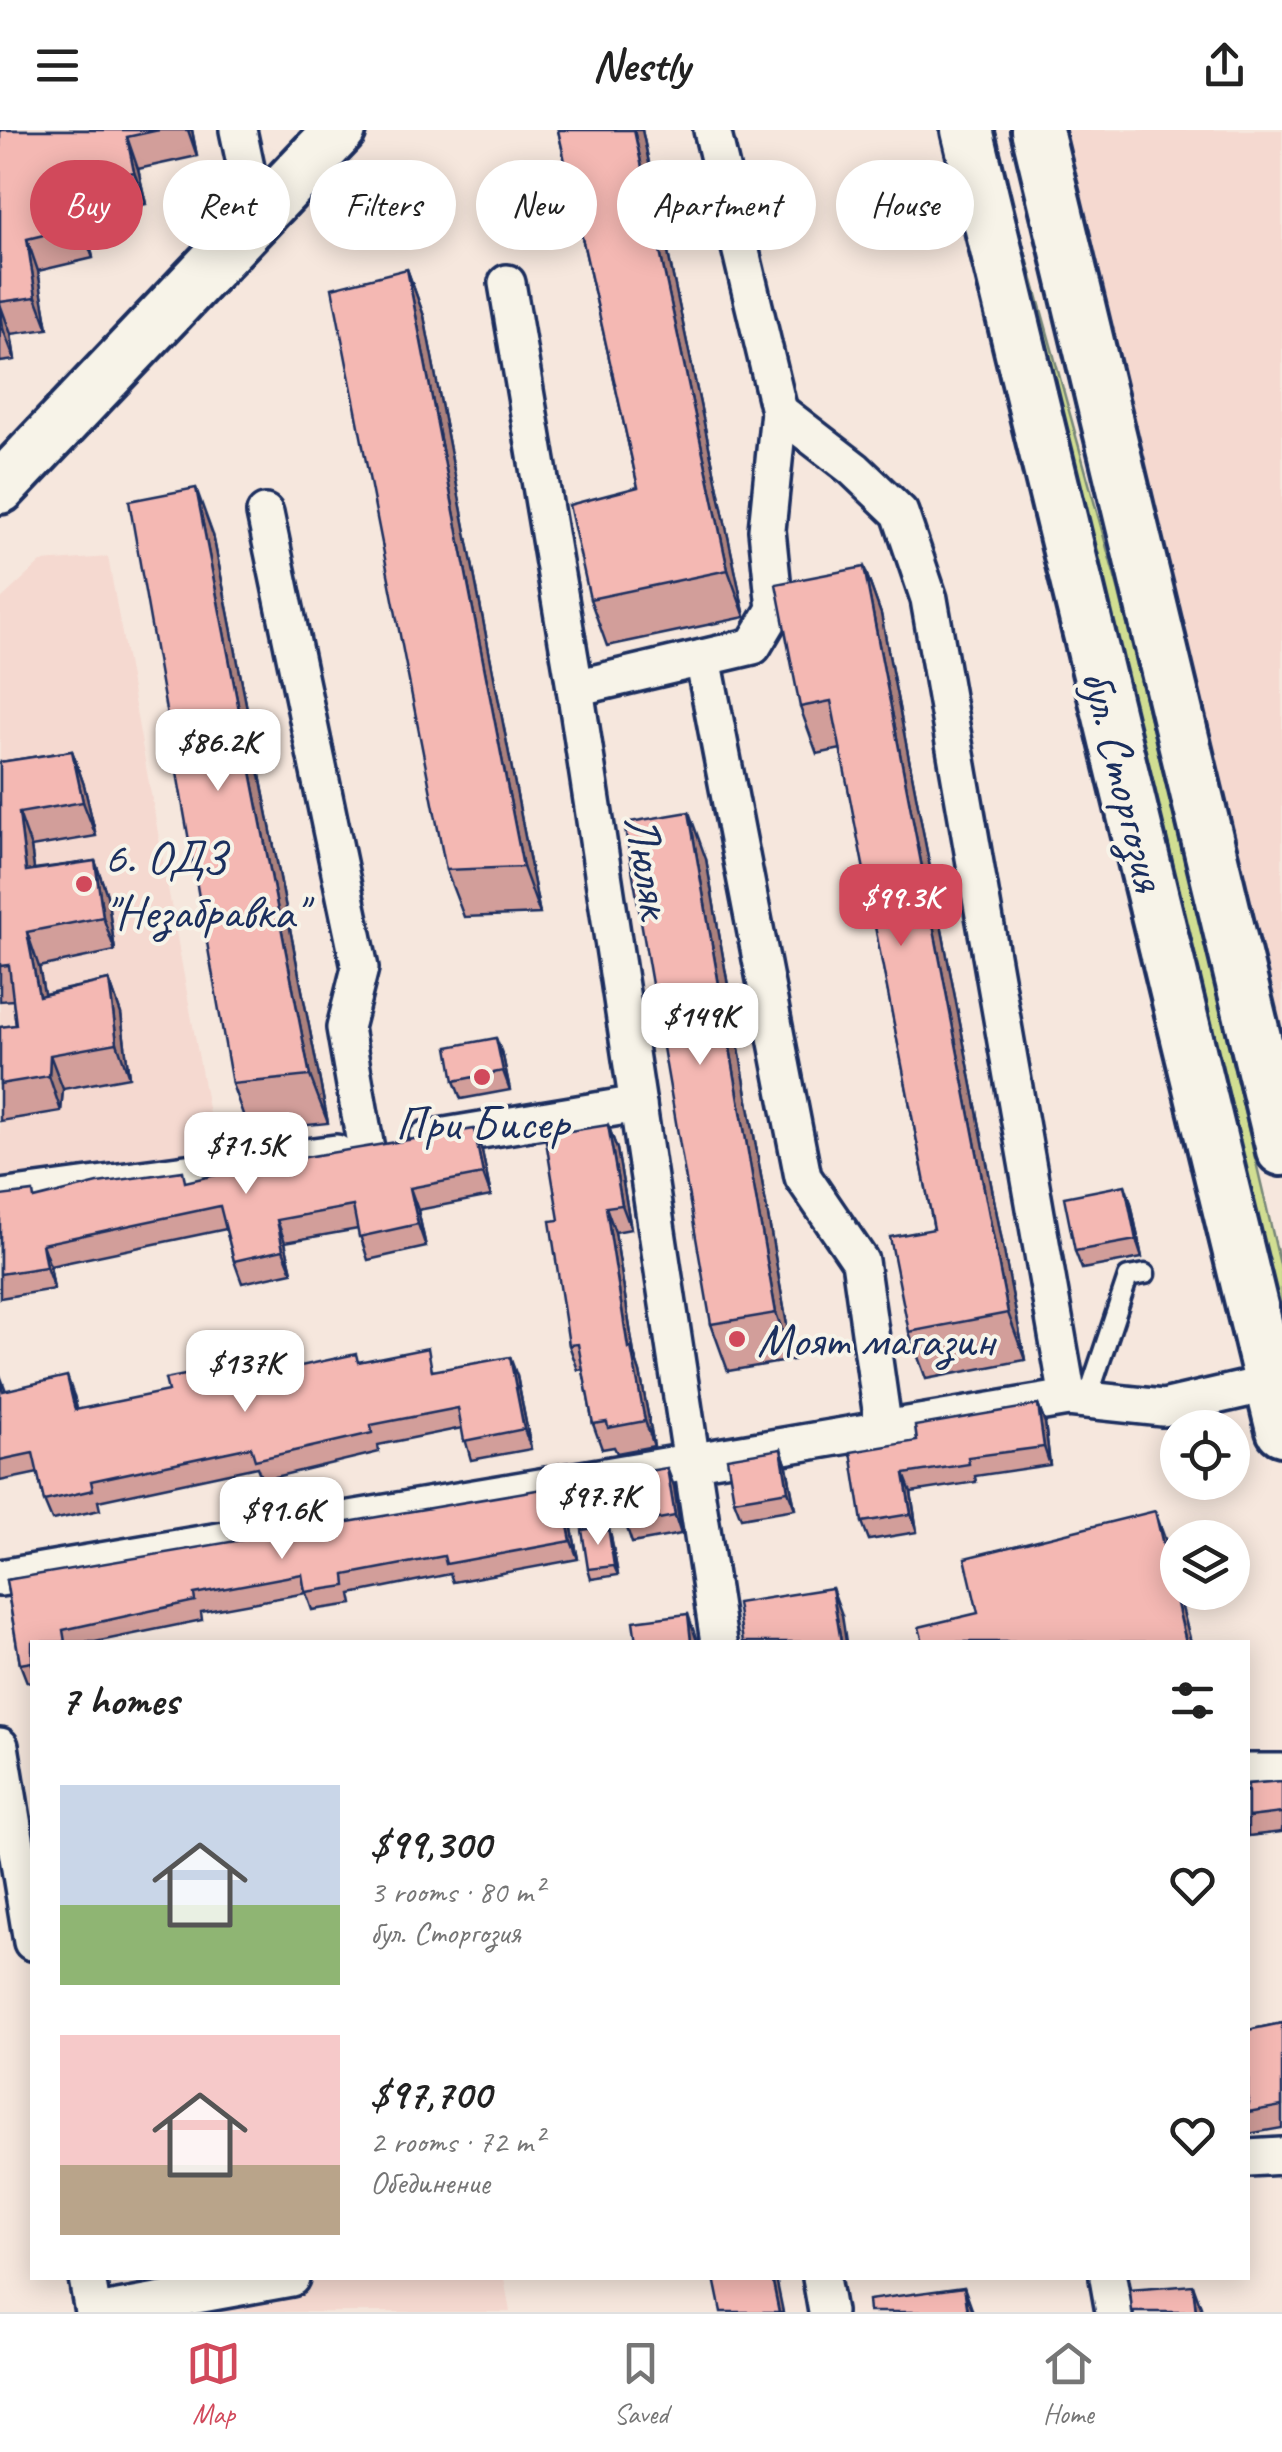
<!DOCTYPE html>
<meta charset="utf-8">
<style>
body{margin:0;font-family:Caveat,sans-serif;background:#f6f6f6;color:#222;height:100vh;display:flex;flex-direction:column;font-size:38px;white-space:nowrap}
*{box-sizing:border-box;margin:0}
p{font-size:32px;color:#767676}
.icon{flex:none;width:55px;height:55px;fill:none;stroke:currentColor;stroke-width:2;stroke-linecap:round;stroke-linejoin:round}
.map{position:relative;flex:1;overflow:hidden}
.sheet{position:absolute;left:30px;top:1510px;width:1220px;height:640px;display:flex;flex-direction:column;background:#fff;border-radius:0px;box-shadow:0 5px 25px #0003}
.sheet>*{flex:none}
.hud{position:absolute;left:30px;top:30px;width:1222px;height:90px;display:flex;gap:20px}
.controls{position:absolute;left:1160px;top:1280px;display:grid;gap:20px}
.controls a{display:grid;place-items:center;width:90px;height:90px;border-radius:50%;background:#fff;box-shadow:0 5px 25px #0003;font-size:50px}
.price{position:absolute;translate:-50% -85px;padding:0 22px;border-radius:20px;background:#fff;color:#222;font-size:32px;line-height:65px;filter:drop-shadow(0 2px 5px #0008)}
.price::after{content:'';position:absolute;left:50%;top:60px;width:30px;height:22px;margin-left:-15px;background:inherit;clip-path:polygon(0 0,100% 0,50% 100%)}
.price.current{background:#d1495b;color:#fff}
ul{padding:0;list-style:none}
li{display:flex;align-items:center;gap:30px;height:250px;padding:0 30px}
li span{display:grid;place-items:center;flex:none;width:280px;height:200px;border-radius:0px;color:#555}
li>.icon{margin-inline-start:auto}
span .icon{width:120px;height:120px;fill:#fffc;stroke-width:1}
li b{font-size:42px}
h2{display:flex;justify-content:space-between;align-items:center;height:120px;padding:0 30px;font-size:42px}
.tag{padding:0 35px;border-radius:45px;background:#fff;box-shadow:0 5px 25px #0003;font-size:35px;line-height:90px}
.tag.current{background:#d1495b;color:#fff}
header{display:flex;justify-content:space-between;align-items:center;height:130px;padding:0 30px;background:#fff;font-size:45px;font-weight:600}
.tabs{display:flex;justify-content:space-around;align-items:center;height:140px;border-top:2px solid #e0e0e0;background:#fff;font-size:28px;color:#767676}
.tabs a{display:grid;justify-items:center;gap:5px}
.tabs .current{color:#d1495b}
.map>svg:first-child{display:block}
.built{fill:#f5d9d0}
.green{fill:#d1de92;stroke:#768678;stroke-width:2.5}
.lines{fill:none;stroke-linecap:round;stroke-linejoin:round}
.lane-casing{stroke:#1b2f5e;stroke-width:25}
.street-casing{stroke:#1b2f5e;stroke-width:42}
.secondary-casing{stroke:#1b2f5e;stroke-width:58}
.lane{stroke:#f7f3e8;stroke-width:18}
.street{stroke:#f7f3e8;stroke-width:35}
.secondary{stroke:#f7f3e8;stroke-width:50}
.wall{fill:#d29e9a;stroke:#1b2f5e;stroke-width:2.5}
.shaded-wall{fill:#ab817d;stroke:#1b2f5e;stroke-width:2.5}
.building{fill:#f4b8b3;stroke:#1b2f5e;stroke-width:2.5}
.poi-dot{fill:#d1495b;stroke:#f7f3e8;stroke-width:4}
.labels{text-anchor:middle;stroke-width:8;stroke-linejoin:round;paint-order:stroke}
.street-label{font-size:48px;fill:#1b2f5e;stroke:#f7f3e8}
.poi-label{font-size:48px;fill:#1b2f5e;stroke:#f7f3e8;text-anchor:start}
</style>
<header><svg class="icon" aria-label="menu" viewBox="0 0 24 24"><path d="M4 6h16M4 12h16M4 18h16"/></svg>Nestly<svg class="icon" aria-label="share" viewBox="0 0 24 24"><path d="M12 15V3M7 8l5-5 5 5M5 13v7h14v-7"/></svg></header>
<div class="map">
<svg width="1282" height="2182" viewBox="0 0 1282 2182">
<rect width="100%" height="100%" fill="#f6e7dd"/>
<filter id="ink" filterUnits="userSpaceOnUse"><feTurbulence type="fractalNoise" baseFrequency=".01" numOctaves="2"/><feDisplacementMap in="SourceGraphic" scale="20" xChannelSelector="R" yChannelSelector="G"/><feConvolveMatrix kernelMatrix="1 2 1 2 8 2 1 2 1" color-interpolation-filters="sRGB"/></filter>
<g filter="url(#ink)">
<g class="built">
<polygon points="1064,0 1282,0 1282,925"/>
<polygon points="108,427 219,1039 0,1068 0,470 41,432"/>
<polygon points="291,2148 504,2148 510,2182 102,2182"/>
</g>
<polygon class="green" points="986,0 1015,85 1119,462 1199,789 1282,1143 1282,1214"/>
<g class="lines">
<defs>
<polyline id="lane" points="1087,1270 1128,1147 1145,1144"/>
<g id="street">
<polyline points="238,0 257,90"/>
<polyline points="507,153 575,558 719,1512"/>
<polyline points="779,281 854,339 900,383 929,469 1068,1268"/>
<polyline points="265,383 360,838 345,898 366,1019"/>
<polyline points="703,528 803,1047 860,1131 884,1301"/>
<polyline points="575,558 753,516 775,479 767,400 779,281 712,0"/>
<polyline points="427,1009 638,974"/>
<polyline points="0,1068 336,1023"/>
<polyline points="0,1448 1068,1268 1163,1278 1272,1253"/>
<polyline points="0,1616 32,1812"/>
<polyline points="1248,1642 1282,1642"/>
<polyline points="1248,2028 1282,2026"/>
<polyline points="87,2148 93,2182"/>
<polyline points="821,2148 827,2182"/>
<polyline points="1108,2148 1114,2182"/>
<polyline points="102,2182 291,2148"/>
</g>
<g id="secondary">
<polyline points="967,0 1282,1300"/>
<polyline points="1037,0 1282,1020"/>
<polyline points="0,358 340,0"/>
</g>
</defs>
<use href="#lane" class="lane-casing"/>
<use href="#street" class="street-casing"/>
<use href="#secondary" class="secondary-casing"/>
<use href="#lane" class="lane"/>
<use href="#street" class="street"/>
<use href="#secondary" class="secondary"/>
</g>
<g class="wall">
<polygon points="0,0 192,0 197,26 138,39 146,74 84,87 93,128 38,141 48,199 11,204 15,230 0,232"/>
<polygon points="558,0 642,0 745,487 607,516 590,469 638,357"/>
<polygon points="407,139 424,186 540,784 464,787 446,740"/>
<polygon points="213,405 328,993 249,1001 232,954"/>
<polygon points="864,437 881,484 1025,1230 926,1249 909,1202 934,1099 841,619 817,624 800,577"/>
<polygon points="72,621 84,655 96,706 31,717 34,739 95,731 107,765 115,821 39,837 44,864 109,850 121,884 129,947 63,959 61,981 0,991 0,897 16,895 13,870 0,871 0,632"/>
<polygon points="706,729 793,1230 728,1241 711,1194"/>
<polygon points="503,926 510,960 461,969 454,951"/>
<polygon points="608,995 617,1019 631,1099 615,1102 634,1224 640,1242 654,1316 617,1323 614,1317 602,1319 593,1294 583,1239 578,1240 569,1215 559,1090"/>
<polygon points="482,1021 491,1066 418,1080 426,1117 368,1130 358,1099 285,1112 292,1142 242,1153 234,1131 226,1099 50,1136 54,1159 0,1168 0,1066 35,1069"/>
<polygon points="1131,1073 1142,1128 1082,1139 1075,1121"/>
<polygon points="359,1232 435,1241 517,1246 531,1319 471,1330 462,1298 378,1315 379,1322 262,1350 257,1337 98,1371 100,1380 52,1390 44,1371 38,1343 0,1351 0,1245 6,1261 74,1266 77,1280 220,1253"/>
<polygon points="1038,1275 1045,1293 1050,1335 975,1346 976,1352 911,1362 917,1402 869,1410 862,1392 917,1311"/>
<polygon points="781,1319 787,1337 795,1379 741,1388 734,1370"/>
<polygon points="674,1356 681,1404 632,1413 626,1395"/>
<polygon points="567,1374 578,1429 453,1452 450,1444 351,1464 353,1474 312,1480 306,1463 201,1482 202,1490 95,1512 32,1512 32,1551 27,1552 20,1534 6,1450"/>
<polygon points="608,1396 611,1406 618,1445 591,1449 588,1439"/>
<polygon points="1282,1651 1282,1702 1248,1706 1248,1654"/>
<polygon points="1282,1893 1282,1998 1248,2004 1248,1900"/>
<polygon points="113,2148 140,2148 114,2152"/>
</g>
<g class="shaded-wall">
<polygon points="188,0 192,0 197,26"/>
<polygon points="634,0 642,0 745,487 728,440"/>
<polygon points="127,7 138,39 146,74 134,42"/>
<polygon points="73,55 84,87 93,128 81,96"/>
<polygon points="27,109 38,141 48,199 36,167"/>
<polygon points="407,139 424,186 540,784 523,737"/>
<polygon points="0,174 11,204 15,230 3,199"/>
<polygon points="196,358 213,405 328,993 310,946"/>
<polygon points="864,437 881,484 1025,1230 1008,1183"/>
<polygon points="72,621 84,655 96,706 83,672"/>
<polygon points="689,682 706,729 793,1230 776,1183"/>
<polygon points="19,683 31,717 39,775 26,741"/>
<polygon points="95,731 107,765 115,821 103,787"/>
<polygon points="27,802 39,837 51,900 39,866"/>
<polygon points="109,850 121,884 129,947 117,913"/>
<polygon points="496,908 503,926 510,960 503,941"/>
<polygon points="50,925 63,959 61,981 49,946"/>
<polygon points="608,995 617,1019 631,1099 622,1075"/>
<polygon points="474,999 482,1021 491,1066 483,1044"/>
<polygon points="1125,1055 1131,1073 1142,1128 1136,1110"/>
<polygon points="410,1058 418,1080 426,1117 418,1094"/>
<polygon points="606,1077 615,1102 634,1224 640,1242 654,1316 645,1291 628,1218"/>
<polygon points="277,1090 285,1112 292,1142 283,1120"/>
<polygon points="42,1114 50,1136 54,1159 46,1137"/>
<polygon points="510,1227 517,1246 531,1319 524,1299"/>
<polygon points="67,1246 74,1266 82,1300 75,1280"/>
<polygon points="1038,1275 1045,1293 1050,1335 1044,1317"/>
<polygon points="781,1319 787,1337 795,1379 788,1361"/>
<polygon points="667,1338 674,1356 681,1404 675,1386"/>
<polygon points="904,1344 911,1362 917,1402 911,1384"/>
<polygon points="560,1356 567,1374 578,1429 571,1411"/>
<polygon points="1155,1381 1169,1420 1178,1462 1191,1512 1186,1512"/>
<polygon points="608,1396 611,1406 618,1445 614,1436"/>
<polygon points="832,1458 842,1485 846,1512 841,1512"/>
<polygon points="688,1484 697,1511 697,1512 691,1512"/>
<polygon points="772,2148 776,2148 783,2182 779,2182"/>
<polygon points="1193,2155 1201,2177 1202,2182 1196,2182"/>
<polygon points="964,2157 973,2182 968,2182"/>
</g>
<g class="building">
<polygon points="0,0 159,0 127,7 134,42 73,55 81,96 27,109 36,167 0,172"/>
<polygon points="558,0 634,0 728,440 590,469 569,375 638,357"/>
<polygon points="407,139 523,737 446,740 332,158"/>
<polygon points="0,176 3,199 0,199"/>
<polygon points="196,358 310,946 232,954 129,371"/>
<polygon points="864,437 1008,1183 909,1202 890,1107 934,1099 831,571 800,577 776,454"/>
<polygon points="72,621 83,672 19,683 26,741 95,731 103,787 27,802 39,866 109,850 117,913 50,925 49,946 0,954 0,897 16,895 9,835 0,836 0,632"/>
<polygon points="689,682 776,1183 711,1194 624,693"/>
<polygon points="496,908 503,941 454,951 448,917"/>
<polygon points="608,995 622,1075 606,1077 628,1218 631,1217 645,1291 608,1298 607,1292 593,1294 578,1214 569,1215 550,1091 559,1090 545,1005"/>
<polygon points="474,999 483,1044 410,1058 418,1094 359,1107 353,1076 277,1090 283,1120 234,1131 220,1076 42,1114 46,1137 0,1144 0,1066 33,1062 34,1069 98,1053 183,1041 185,1052 264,1034"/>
<polygon points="1125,1055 1136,1110 1075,1121 1064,1067"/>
<polygon points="428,1218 432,1241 510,1227 524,1299 464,1311 458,1278 371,1295 372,1303 255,1330 251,1317 91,1351 93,1360 44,1371 33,1323 0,1330 0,1248 3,1261 67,1246 75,1280 168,1261 165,1249 215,1239 218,1254 356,1224 358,1232"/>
<polygon points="1038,1275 1044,1317 968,1327 969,1334 904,1344 911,1384 862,1392 851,1322 917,1311 915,1296"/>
<polygon points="781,1319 788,1361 734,1370 727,1328"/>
<polygon points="667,1338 675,1386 626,1395 617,1346"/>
<polygon points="560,1356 571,1411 446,1434 444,1426 345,1445 346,1456 305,1462 302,1444 194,1464 195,1471 63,1500 65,1512 32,1512 32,1532 20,1534 6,1450"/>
<polygon points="1155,1381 1186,1512 923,1512 919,1497 978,1483 965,1428"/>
<polygon points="608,1396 614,1436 588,1439 582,1400"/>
<polygon points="832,1458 841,1512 743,1512 737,1473"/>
<polygon points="688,1484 691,1512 636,1512 633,1491"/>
<polygon points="1282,1651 1282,1683 1248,1687 1248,1654"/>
<polygon points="1282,1893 1282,1976 1248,1982 1248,1900"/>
<polygon points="714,2148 772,2148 779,2182 721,2182"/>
<polygon points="1193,2155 1196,2182 1132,2182 1130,2160"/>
<polygon points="964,2157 968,2182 869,2182 868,2170"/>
</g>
</g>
<g class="poi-dot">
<circle cx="84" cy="754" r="10"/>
<circle cx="482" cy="947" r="10"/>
<circle cx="737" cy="1209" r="10"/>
</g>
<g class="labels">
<g class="street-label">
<text transform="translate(1125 650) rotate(76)" y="17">бул. Сторгозия</text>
<text transform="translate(650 736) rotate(81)" y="17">Люляк</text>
</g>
<g class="poi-label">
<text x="104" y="743">6. ОДЗ<tspan x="104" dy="55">"Незабравка"</tspan></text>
<text x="482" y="1009" text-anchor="middle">При Бисер</text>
<text x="757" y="1226">Моят магазин</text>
</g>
</g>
</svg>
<div class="controls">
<a><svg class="icon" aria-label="locate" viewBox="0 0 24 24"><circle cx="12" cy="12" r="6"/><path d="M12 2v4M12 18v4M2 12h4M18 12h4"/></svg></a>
<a><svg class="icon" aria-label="layers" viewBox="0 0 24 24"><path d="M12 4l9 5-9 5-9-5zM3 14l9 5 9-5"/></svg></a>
</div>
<b class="price" style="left:218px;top:664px">$86.2K</b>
<b class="price current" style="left:901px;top:819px">$99.3K</b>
<b class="price" style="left:700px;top:938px">$149K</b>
<b class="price" style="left:246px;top:1067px">$71.5K</b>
<b class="price" style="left:245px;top:1285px">$137K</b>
<b class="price" style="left:598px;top:1418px">$97.7K</b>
<b class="price" style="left:282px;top:1432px">$91.6K</b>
<div class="hud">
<a class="tag current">Buy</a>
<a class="tag">Rent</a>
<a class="tag">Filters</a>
<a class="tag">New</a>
<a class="tag">Apartment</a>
<a class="tag">House</a>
</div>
<section class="sheet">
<h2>7 homes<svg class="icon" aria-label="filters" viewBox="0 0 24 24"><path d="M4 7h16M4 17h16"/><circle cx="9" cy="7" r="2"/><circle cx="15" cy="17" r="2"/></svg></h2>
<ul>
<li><span style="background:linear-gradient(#c9d6e8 60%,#8fb573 0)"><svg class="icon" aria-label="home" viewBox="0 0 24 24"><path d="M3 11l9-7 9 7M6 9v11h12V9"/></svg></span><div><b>$99,300</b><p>3 rooms · 80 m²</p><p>бул. Сторгозия</p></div><svg class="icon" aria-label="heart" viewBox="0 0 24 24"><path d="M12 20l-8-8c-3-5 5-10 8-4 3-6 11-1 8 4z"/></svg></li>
<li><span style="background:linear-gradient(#f6c9c9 65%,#b9a48a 0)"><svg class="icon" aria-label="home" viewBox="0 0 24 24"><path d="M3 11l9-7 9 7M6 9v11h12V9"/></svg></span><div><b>$97,700</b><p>2 rooms · 72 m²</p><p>Обединение</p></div><svg class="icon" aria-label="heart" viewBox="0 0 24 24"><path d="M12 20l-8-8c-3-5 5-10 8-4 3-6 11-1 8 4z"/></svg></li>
</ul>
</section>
</div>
<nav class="tabs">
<a class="current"><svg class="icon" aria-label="map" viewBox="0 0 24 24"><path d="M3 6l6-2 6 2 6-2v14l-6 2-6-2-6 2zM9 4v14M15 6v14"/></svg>Map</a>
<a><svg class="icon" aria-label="saved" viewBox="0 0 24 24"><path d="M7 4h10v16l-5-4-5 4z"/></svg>Saved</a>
<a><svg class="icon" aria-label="home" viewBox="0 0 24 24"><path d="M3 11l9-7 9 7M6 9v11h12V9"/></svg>Home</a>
</nav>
